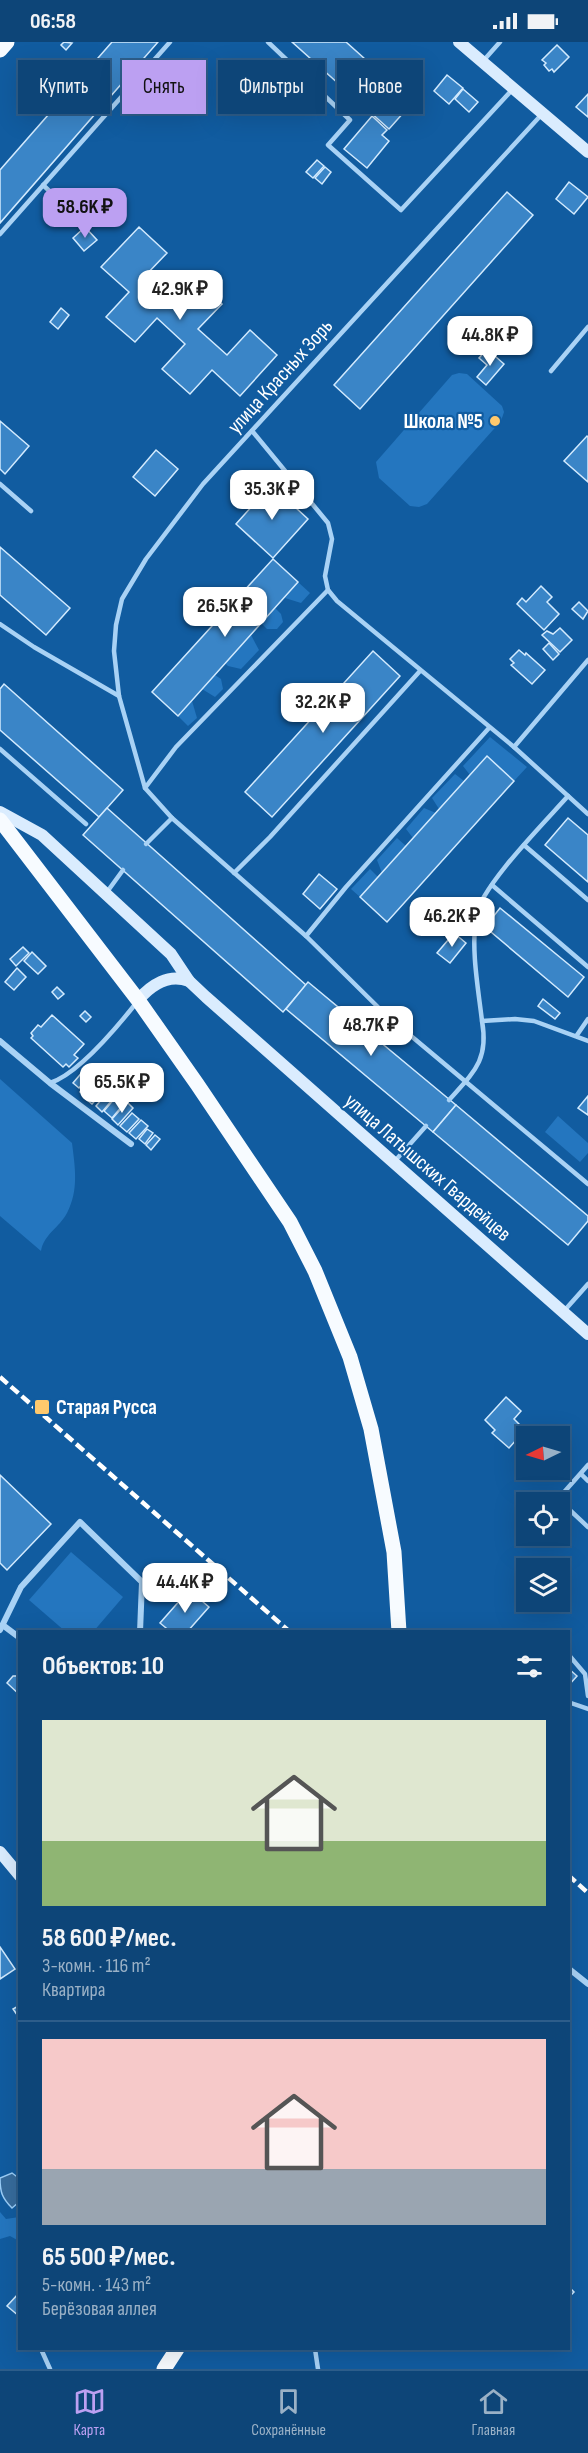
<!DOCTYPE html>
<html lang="ru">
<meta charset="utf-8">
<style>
body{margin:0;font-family:"Sofia Sans Condensed",sans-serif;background:#164c7d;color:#f1f3f6;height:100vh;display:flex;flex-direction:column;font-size:22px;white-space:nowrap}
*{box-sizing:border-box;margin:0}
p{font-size:20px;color:#9ab1c6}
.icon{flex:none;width:33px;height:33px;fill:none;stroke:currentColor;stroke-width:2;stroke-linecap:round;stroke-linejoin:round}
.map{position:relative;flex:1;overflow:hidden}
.drawer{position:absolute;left:18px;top:1588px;width:552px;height:720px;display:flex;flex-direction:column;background:#0d4578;border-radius:0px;box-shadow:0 6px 24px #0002,0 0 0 2px #2d5d8a}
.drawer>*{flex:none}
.top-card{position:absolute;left:18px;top:18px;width:552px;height:54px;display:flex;gap:12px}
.needle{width:39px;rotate:265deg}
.fabs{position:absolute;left:516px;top:1384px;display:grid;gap:12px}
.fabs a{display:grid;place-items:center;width:54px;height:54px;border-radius:0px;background:#0d4578;box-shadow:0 6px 24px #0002,0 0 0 2px #2d5d8a;font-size:30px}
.price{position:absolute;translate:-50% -51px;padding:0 14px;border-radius:12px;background:#fff;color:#222;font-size:20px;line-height:39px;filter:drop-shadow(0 2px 3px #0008)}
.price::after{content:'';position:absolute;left:50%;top:36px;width:18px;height:14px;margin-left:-9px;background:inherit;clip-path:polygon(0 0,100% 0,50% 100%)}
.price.selected{background:#bca0f2;color:#111}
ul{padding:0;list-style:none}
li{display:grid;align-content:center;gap:12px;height:318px;padding:0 24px}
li+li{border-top:2px solid #2d5d8a}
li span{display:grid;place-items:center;height:186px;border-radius:0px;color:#555}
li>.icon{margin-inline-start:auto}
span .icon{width:108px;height:108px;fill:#fffc;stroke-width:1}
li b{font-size:26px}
h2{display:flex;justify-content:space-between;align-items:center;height:72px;padding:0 24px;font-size:26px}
.pill{padding:0 21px;border-radius:0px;background:#0d4578;box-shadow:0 6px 24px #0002,0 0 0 2px #2d5d8a;font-size:21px;line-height:54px}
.pill.selected{background:#bca0f2;color:#111}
.status{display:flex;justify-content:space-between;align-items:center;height:42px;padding:0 30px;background:#0d4578;direction:ltr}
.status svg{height:16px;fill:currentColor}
.menu{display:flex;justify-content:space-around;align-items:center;height:84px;border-top:2px solid #2d5d8a;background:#0d4578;font-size:16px;color:#9ab1c6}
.menu a{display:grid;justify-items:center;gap:3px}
.menu .selected{color:#bca0f2}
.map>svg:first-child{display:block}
.green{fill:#2476bf}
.water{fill:#376c9d;stroke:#9bcef8;stroke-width:1.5}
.building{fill:#3a85c7;stroke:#d2eafe;stroke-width:1.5}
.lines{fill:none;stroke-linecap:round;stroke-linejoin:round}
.lane{stroke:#a9d2f5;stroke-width:4.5}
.street{stroke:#a9d2f5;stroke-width:6}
.secondary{stroke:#daecfe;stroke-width:12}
.primary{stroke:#f7fbff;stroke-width:15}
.rail{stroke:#fff;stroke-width:4.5;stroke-dasharray:10 4.5;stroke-linecap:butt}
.poi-dot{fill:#ffc96d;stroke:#115ca0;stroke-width:2}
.labels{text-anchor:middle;stroke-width:4.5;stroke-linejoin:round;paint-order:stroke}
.street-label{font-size:21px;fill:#fff;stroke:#115ca0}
.poi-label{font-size:21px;font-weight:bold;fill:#fff;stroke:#115ca0;text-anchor:end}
</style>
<div class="status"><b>06:58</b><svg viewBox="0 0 49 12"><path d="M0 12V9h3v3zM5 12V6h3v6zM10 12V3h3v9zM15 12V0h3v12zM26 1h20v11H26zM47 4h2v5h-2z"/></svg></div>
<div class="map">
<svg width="588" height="2327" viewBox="0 0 588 2327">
<rect width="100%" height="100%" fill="#115ca0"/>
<g class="green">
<polygon points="459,331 467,332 502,364 504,370 501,379 427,462 419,465 410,464 379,436 376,420 452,333"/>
<polygon points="298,540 310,551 301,561 285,556"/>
<polygon points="275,566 281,572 283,580 277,587 267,587 261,581"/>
<polygon points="251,593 259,608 241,627 228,624 225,621"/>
<polygon points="215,633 221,637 223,647 215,655 202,647"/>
<polygon points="192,659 197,676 188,684 178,674"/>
<polygon points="490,695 527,725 514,739 487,714 470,733 463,724"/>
<polygon points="455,732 464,739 439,767 432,756"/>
<polygon points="424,766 436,771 413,796 406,787"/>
<polygon points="397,796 406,804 382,831 377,818"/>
<polygon points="370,827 378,835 360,855 351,847"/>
<path d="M 0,1037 L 72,1101 C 75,1125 79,1148 67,1171 C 59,1186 44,1192 41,1209 L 0,1174 Z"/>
<polygon points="558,1074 588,1101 588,1111 580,1120 545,1090"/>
<polygon points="71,1510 123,1555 93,1590 66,1590 29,1558"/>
<polygon points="0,2170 6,2177 19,2175 19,2199 10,2194 0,2197"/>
</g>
<path class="water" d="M 12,2131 L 20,2137 L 19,2160 L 12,2166 C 2,2156 0,2150 0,2136 Z"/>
<g class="building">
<polygon points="64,0 72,1 66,8 61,3"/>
<polygon points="112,0 158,0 0,181 0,128"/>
<polygon points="292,0 346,0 413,60 389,87"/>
<polygon points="557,3 569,15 554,30 552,27 549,29 544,23 546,21 542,18"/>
<polygon points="447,33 463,46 449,62 434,49"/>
<polygon points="463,47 478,60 469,70 455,57"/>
<polygon points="588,52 588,75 576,65"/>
<polygon points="372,74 387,88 382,93 389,99 367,126 344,107"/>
<polygon points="317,118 324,124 313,136 306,130"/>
<polygon points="325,125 331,130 322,142 315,136"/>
<polygon points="569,140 588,155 574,172 556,157"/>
<polygon points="507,150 533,173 360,367 334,343"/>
<polygon points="85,185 97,198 84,209 73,196"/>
<polygon points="139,185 167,211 144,235 172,261 194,236 222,262 198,287 227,313 250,288 277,313 240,354 212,328 190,352 162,327 185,302 157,276 135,300 106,275 129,250 101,225"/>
<polygon points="61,266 69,273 58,287 50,280"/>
<polygon points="487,307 504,322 486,343 477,335 487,323 479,316"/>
<polygon points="0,379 29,404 5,432 0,427"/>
<polygon points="587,394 588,395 588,440 564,419"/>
<polygon points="156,408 178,427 155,454 133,435"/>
<polygon points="271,443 308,477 273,516 236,482"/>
<polygon points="0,505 70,566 46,593 0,553"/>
<polygon points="273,517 298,540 178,674 152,650"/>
<polygon points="541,544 552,555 547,560 559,572 544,588 517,562 522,556 526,560"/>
<polygon points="579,560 588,569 583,577 572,567"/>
<polygon points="560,586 572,598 560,610 542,593 547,589 553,592"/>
<polygon points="549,601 559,612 553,618 543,607"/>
<polygon points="519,608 525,613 526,611 545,628 532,642 511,623 514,621 510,617"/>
<polygon points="373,609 400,634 272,775 245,750"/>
<polygon points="4,642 123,748 99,775 0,688 0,647"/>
<polygon points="487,714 514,739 387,880 360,855"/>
<polygon points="107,766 306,943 283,970 83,793"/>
<polygon points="568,776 588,793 588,840 545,803"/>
<polygon points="319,832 337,847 320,867 303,852"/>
<polygon points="500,866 584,935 568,955 485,885"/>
<polygon points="454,891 466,901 450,921 437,911"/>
<polygon points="23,905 29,911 16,924 10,917"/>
<polygon points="32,910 46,924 38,932 24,919"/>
<polygon points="17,926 26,935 14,948 5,940"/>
<polygon points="308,940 456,1063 433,1090 286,967"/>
<polygon points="57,945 64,952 58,957 52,950"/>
<polygon points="543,957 560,971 555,977 538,964"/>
<polygon points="85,969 91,975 86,980 80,974"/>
<polygon points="52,973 84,1002 74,1013 78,1016 69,1025 66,1022 63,1025 31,996 33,994 31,991 38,983 41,985"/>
<polygon points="84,1028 90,1033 79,1046 73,1041"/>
<polygon points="92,1036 98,1041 86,1055 80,1050"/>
<polygon points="97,1045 103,1050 92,1062 86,1057"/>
<polygon points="120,1050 128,1057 112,1076 104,1069"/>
<polygon points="106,1052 113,1057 102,1070 96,1064"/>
<polygon points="588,1054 588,1073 578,1066"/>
<polygon points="127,1060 133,1066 118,1083 112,1077"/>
<polygon points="456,1063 588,1174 588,1179 568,1203 433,1090"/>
<polygon points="132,1071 139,1077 127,1090 120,1084"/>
<polygon points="141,1078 148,1084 136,1097 129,1091"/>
<polygon points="147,1087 153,1091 145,1102 139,1097"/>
<polygon points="155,1093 160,1097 151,1108 146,1103"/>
<polygon points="506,1355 521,1369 514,1377 525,1388 509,1406 492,1391 495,1388 485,1378"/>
<polygon points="0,1433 51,1482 7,1528 0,1521"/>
<polygon points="189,1548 209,1565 187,1590 171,1590 160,1581"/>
<polygon points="568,1626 577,1634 568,1644"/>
<polygon points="13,1634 20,1634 20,1653 7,1641"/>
<polygon points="0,1905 15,1927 0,1937"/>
<polygon points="20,1963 20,1977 13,1967"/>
<polygon points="568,2244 574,2250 568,2256"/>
<polygon points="20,2250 20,2275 7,2264"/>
</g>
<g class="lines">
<g class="lane">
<polyline points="268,0 350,78 328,103 401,168 512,48"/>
<polyline points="484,18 500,0"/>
<polyline points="43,143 79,177"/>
<polyline points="0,192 170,0"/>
<polyline points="551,329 588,285"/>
<polyline points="253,390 328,481 332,497 325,534 328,548"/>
<polyline points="0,442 31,469"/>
<polyline points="0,582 34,605 119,654"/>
<polyline points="514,705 588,618"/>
<polyline points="0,707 86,782"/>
<polyline points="145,746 119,654 114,609 116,583 122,557 146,517 203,442 543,71"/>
<path d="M 568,754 C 546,779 481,844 476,874 C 471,908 478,945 482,979 L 515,977 L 534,979 L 588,999"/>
<polyline points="588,772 514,705 337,559 328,548 176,705 145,746 172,776 306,894 386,973 588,1142"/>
<polyline points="146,802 172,776"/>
<polyline points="524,803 588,858"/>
<polyline points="234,831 270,795 420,629"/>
<polyline points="492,843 588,925"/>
<polyline points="107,850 123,828"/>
<polyline points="306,894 346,845 489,686"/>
<polyline points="577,993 588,977"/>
<path d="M 50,1041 C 78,1032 118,984 137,960"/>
<path d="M 449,1058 C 474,1030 489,1018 482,979"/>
<polyline points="394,1120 426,1084"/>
<polyline points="564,1269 588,1242"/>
<polyline points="588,1423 558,1457 588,1485"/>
<polyline points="581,1432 588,1439"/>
<polyline points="568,1612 585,1632 588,1654"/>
<polyline points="568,1660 588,1667"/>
<polyline points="41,2307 50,2327"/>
<polyline points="315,2307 318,2327"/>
</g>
<g class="street">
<polyline points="0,999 50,1041 131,1102"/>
<polyline points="4,1584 20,1596"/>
<polyline points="0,1588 21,1545 80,1480 142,1540 140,1590"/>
<polyline points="568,1926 588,1942"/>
</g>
<g class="secondary">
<polyline points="459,0 588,110"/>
<polyline points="0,770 42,793 171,912 189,939 206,955 588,1292"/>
<path d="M 138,958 C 151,943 169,931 189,939"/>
<polyline points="0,1810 20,1834"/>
</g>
<g class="primary">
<polyline points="0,8 7,0"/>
<polyline points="0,778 138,958 197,1042 290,1180 315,1229 350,1315 371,1387 394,1510 399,1590"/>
<polyline points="164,2327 177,2307"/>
</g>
<g class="rail">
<polyline points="0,1335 290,1590"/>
<polyline points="568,1833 588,1851"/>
</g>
</g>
<g class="poi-dot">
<circle cx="495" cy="379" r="6"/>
<rect x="34" y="1357" width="16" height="16" rx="3"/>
</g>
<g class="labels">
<g class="street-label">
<text transform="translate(280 334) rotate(-48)" y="7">улица Красных Зорь</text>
<text transform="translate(428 1125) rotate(41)" y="7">улица Латышских Гвардейцев</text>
</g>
<g class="poi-label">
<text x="483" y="386">Школа №5</text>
<text x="56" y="1372" text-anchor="start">Старая Русса</text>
</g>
</g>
</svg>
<div class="fabs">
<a><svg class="needle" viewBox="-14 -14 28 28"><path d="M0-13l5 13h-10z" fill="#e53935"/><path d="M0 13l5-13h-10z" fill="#9ab1c6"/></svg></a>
<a><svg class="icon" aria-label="locate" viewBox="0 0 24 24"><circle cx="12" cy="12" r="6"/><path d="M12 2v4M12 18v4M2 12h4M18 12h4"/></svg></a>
<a><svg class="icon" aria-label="layers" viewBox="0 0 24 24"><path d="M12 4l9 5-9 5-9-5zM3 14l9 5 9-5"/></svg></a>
</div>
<b class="price selected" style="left:85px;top:197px">58.6K ₽</b>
<b class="price" style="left:180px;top:279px">42.9K ₽</b>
<b class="price" style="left:490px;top:325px">44.8K ₽</b>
<b class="price" style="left:272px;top:479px">35.3K ₽</b>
<b class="price" style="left:225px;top:596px">26.5K ₽</b>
<b class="price" style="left:323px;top:692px">32.2K ₽</b>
<b class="price" style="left:452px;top:906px">46.2K ₽</b>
<b class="price" style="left:371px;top:1015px">48.7K ₽</b>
<b class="price" style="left:122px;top:1072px">65.5K ₽</b>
<b class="price" style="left:185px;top:1572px">44.4K ₽</b>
<div class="top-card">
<a class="pill">Купить</a>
<a class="pill selected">Снять</a>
<a class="pill">Фильтры</a>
<a class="pill">Новое</a>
</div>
<section class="drawer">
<h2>Объектов: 10<svg class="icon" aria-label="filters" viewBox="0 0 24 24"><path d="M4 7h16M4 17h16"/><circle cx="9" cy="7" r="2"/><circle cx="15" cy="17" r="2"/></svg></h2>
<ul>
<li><span style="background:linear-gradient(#dfe7d0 65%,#8fb573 0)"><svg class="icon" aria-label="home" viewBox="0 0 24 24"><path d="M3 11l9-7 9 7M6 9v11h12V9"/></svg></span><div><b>58 600 ₽/мес.</b><p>3-комн. · 116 m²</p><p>Квартира</p></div></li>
<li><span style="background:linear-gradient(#f6c9c9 70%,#9aa5b1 0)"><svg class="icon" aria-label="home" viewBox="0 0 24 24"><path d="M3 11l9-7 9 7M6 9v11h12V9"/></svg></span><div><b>65 500 ₽/мес.</b><p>5-комн. · 143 m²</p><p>Берёзовая аллея</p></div></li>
</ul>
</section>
</div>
<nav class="menu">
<a class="selected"><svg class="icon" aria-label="map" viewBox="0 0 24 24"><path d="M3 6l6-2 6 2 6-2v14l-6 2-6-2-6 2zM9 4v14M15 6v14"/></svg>Карта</a>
<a><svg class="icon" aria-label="saved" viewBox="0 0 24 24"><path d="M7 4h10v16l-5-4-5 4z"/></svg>Сохранённые</a>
<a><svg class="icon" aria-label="home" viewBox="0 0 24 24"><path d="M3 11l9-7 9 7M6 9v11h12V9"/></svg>Главная</a>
</nav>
